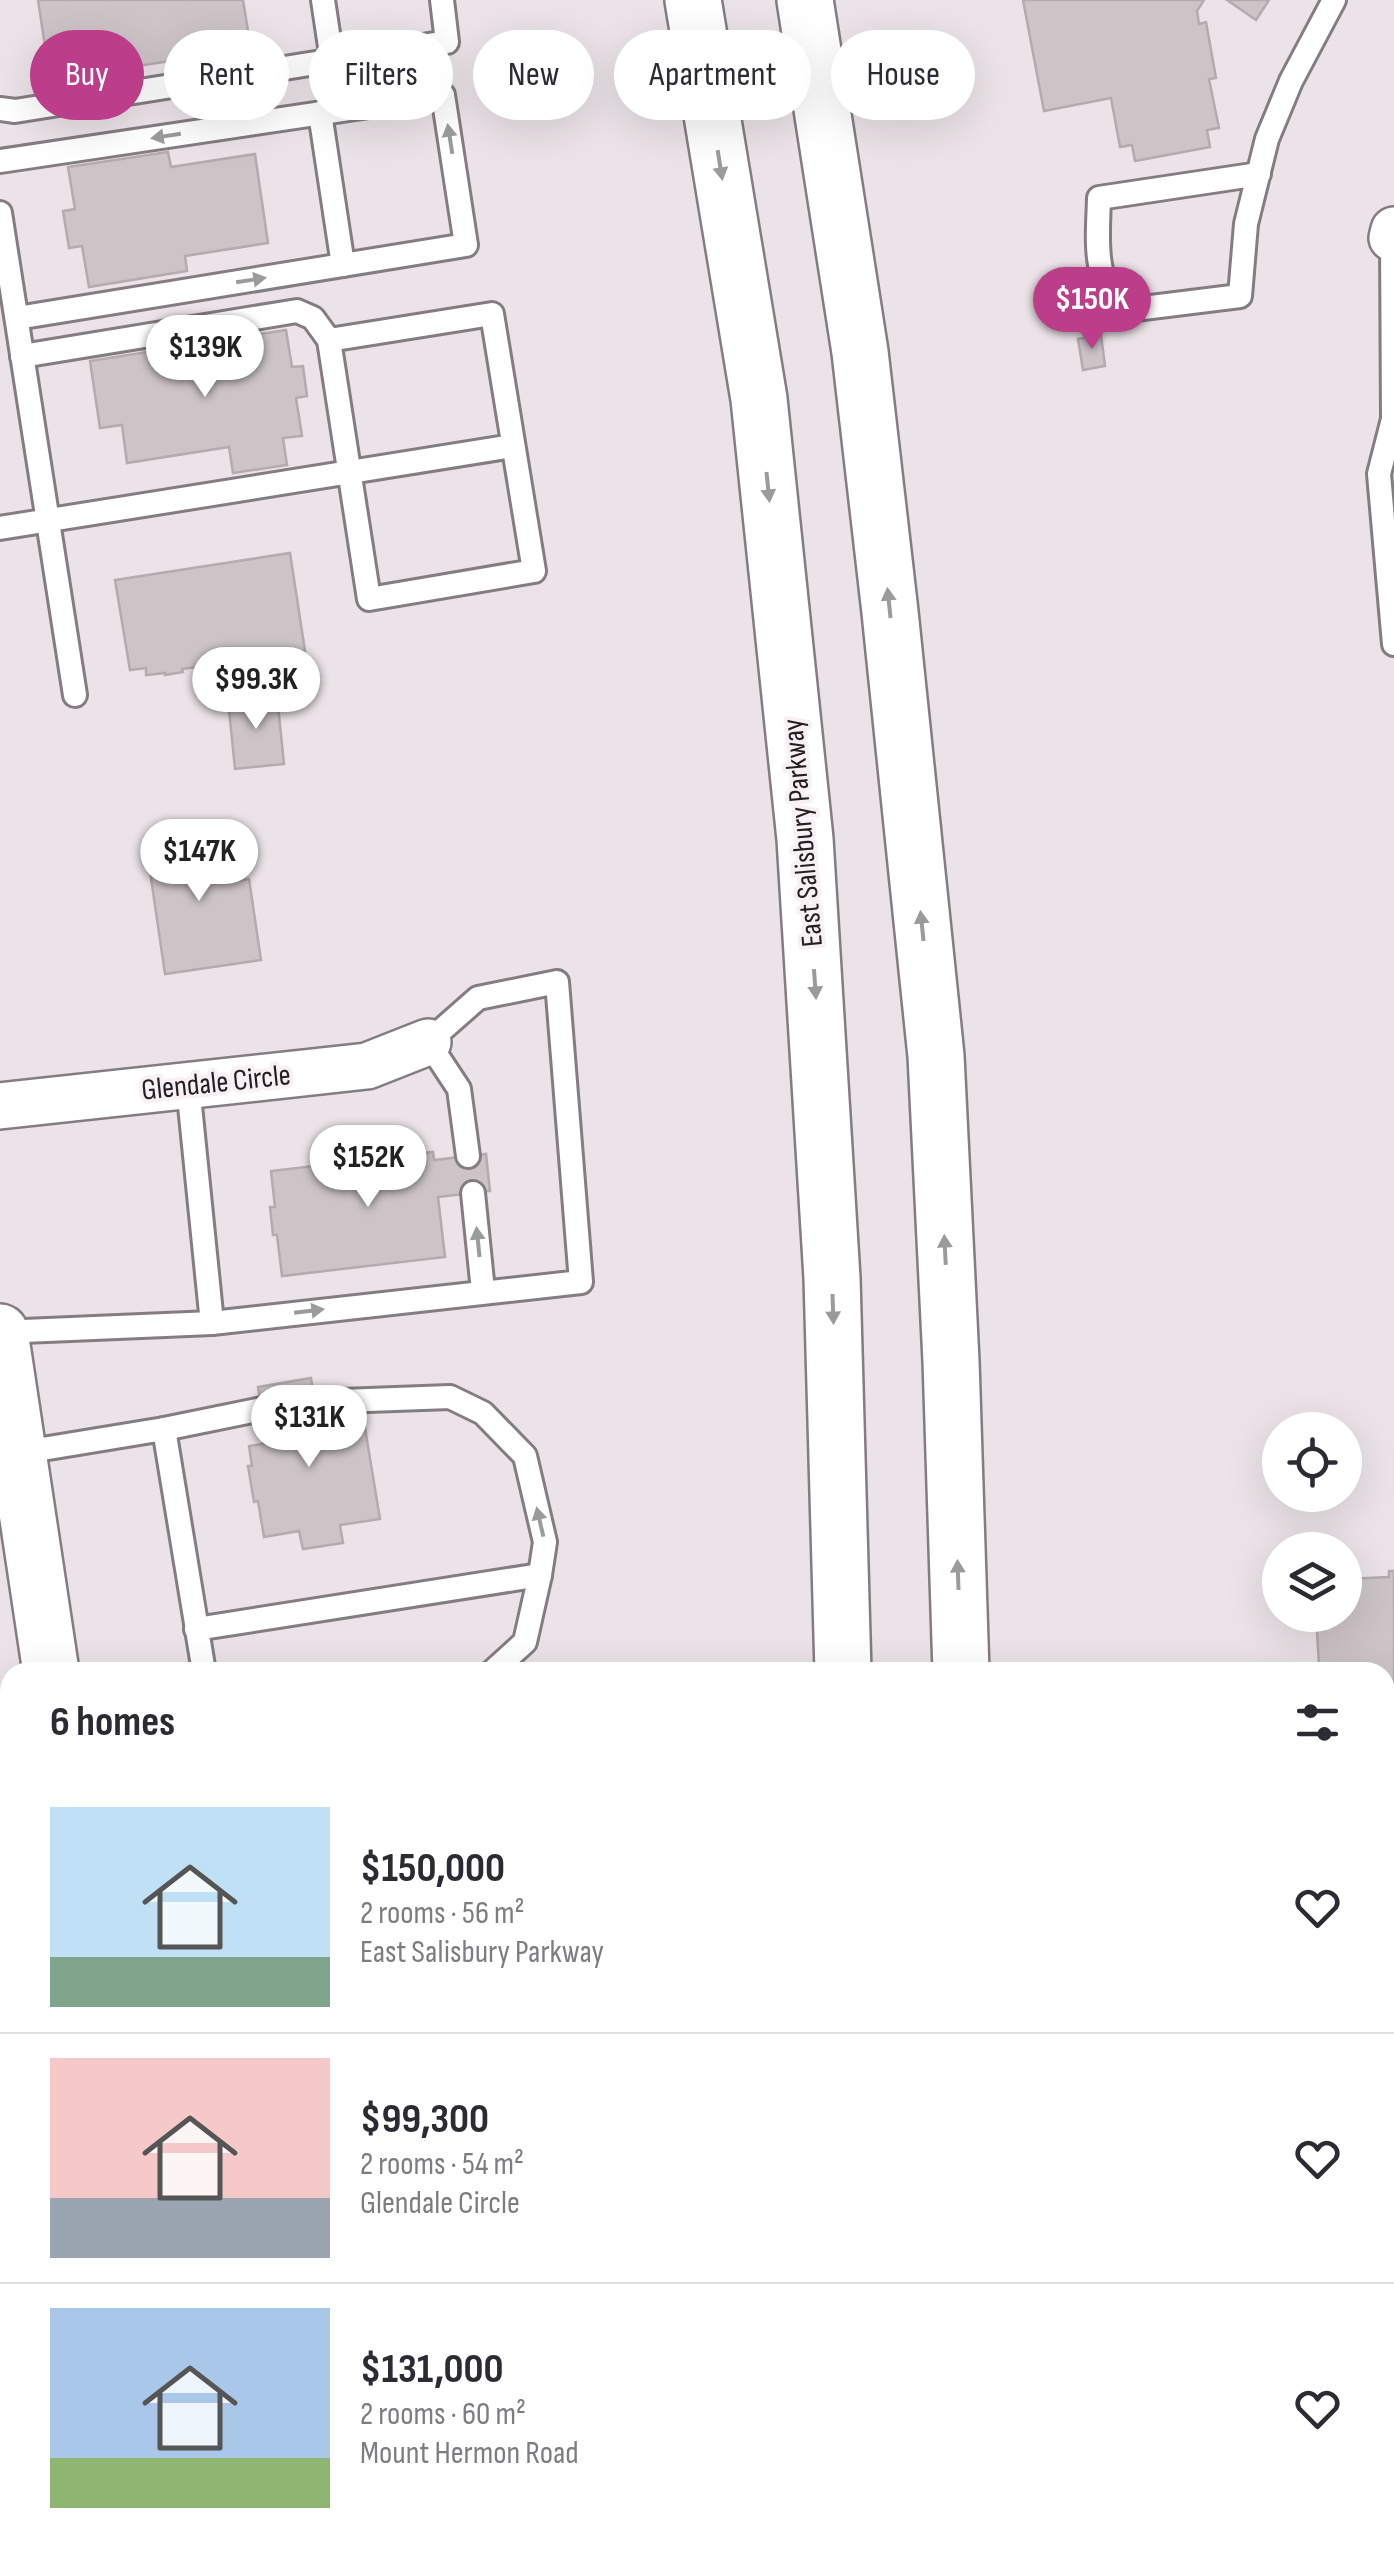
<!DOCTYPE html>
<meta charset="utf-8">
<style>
body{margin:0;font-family:"Sofia Sans Condensed",sans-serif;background:#f7f7f7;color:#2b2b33;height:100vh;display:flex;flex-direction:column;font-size:38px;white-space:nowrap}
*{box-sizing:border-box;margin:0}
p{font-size:32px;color:#7c7c81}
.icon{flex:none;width:55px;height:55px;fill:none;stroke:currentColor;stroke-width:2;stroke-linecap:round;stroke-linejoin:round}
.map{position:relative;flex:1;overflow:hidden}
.side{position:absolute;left:0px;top:1662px;width:1395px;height:892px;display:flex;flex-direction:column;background:#fff;border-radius:30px 30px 0 0;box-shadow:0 10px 40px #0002}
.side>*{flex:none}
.hud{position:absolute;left:30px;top:30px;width:1335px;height:90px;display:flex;gap:20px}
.controls{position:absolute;left:1262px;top:1412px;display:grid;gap:20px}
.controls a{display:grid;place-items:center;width:100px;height:100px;border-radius:50%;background:#fff;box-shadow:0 10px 40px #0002;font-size:50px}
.price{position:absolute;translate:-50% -85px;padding:0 22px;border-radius:35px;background:#fff;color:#222;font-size:32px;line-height:65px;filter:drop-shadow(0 2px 5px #0008)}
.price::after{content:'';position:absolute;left:50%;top:60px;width:30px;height:22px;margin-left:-15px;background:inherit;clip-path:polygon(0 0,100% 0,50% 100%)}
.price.active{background:#bc3e8b;color:#fff}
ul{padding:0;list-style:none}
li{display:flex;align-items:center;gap:30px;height:250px;padding:0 50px}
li+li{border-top:2px solid #e1e1e2}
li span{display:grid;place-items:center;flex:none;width:280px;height:200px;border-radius:0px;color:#555}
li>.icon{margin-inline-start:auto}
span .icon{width:120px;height:120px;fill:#fffc;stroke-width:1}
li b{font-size:42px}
h2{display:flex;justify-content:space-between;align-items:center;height:120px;padding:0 50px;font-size:42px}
.chip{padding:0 35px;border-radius:45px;background:#fff;box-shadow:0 10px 40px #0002;font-size:35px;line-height:90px}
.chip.active{background:#bc3e8b;color:#fff}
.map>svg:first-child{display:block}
.building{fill:#cdc4c8;stroke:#b3abae;stroke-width:2.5}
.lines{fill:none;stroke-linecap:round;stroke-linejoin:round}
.lane-casing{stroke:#847c80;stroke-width:28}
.street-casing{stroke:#847c80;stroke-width:50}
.secondary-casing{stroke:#847c80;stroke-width:60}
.primary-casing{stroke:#847c80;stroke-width:60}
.path{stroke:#817c7e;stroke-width:6;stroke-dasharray:8 5;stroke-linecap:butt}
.lane{stroke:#fff;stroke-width:22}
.street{stroke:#fff;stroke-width:45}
.secondary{stroke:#fff;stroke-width:55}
.primary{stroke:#fff;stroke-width:55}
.oneway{fill:#9c9b9b}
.labels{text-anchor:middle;stroke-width:8;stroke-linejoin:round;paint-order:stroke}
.street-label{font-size:30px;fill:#232021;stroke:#f8f0f4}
</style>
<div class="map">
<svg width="1394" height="2554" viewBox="0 0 1394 2554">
<rect width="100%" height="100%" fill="#ebe3e7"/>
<g class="building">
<polygon points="38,0 243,0 251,49 50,79"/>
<polygon points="1023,0 1204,0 1197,11 1199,24 1206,22 1216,78 1209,79 1219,128 1207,130 1210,147 1135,161 1132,145 1120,147 1111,98 1044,111"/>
<polygon points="1227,0 1269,0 1256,20"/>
<polygon points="168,152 171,167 255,154 268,243 185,256 187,271 89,287 82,246 69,248 63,211 75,209 68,167"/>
<polygon points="286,330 292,367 303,366 307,396 296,398 302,436 283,438 287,465 233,473 229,447 127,463 122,425 100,428 90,361"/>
<polygon points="1101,335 1105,366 1083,370 1078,339"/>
<polygon points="290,553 305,651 285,653 286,657 273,659 272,655 232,661 233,665 219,667 219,664 182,669 183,672 165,675 165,673 146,675 146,668 130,670 115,580"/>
<polygon points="277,695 284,764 235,769 228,700"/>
<polygon points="214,827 222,883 249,879 261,960 165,974 145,837"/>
<polygon points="433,1152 434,1160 486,1154 490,1191 438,1197 445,1257 282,1276 277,1235 273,1235 270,1207 275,1207 271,1171"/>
<polygon points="311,1378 320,1436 365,1428 380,1519 340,1525 343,1543 303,1549 299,1531 264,1537 258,1501 254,1502 248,1466 252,1466 249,1446 268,1443 258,1387"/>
<polygon points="1389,1571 1394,1571 1394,1685 1385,1686 1385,1672 1328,1672 1328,1665 1319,1665 1316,1615 1345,1615 1345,1579 1389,1577"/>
</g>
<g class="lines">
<defs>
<g id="lane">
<polyline points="323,0 332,60"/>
<polyline points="0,109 15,111 447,42 442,0"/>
<polyline points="320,113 343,265"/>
<polyline points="0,161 443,95 466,245 17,318"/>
<path d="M 1259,174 L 1099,198 C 1098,238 1091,284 1127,310 L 1240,296 L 1246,224 L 1267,139 L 1291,81 L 1334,0"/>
<polyline points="0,213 75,695"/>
<polyline points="1392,238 1393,419 1379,474 1394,644"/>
<polygon points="492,314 534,571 369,599 329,340"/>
<polyline points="22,356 297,311 313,318 329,340"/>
<polyline points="0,528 513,446"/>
<polyline points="188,1086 212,1323"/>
<polyline points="473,1193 483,1291"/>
<polyline points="0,1332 212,1323 581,1282 557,982 478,998 428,1042 459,1089 468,1156"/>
<polyline points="314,1402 450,1397 483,1413 525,1456 545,1542 540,1575 525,1642 492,1672"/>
<polyline points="164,1429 262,1409"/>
<polyline points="18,1453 164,1429 204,1672"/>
<polyline points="196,1629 540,1575"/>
</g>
<g id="street">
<polyline points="1392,238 1394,230"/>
<polyline points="0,1106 367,1066 428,1042"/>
</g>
<g id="secondary">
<polyline points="0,1332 51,1672"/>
<polyline points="172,2545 172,2554"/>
</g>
<g id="primary">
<polyline points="693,0 759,399 805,839 832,1278 843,1672"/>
<polyline points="805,0 860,352 890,612 936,1056 951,1361 961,1672"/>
<polyline points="1108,2545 1120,2554"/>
<polyline points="634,2554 646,2545"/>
<polyline points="823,2554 823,2545"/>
<polyline points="935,2554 936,2545"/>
</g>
</defs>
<use href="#lane" class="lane-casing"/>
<use href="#street" class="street-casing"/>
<use href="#secondary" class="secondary-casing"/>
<use href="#primary" class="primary-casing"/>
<g class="path">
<polyline points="0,1751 10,1816"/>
<polyline points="69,2554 72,2545"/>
</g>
<use href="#lane" class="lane"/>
<use href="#street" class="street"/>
<use href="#secondary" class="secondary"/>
<use href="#primary" class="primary"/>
</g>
<defs><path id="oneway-solid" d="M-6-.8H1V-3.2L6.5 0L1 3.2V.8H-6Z" transform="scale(2.5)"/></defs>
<g class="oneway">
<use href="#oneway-solid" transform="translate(166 136) rotate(171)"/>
<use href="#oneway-solid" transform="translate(450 139) rotate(-99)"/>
<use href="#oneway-solid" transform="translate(720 165) rotate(81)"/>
<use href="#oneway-solid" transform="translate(251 280) rotate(-9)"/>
<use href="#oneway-solid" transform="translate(768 487) rotate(84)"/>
<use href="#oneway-solid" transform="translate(889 603) rotate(-96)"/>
<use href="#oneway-solid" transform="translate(922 926) rotate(-96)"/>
<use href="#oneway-solid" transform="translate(815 984) rotate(86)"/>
<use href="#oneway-solid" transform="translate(478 1242) rotate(-96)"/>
<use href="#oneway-solid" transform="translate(945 1250) rotate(-93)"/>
<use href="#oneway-solid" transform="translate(833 1309) rotate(88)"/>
<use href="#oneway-solid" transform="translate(309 1311) rotate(-7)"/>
<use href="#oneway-solid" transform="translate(540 1522) rotate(-103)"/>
<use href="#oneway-solid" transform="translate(958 1575) rotate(-92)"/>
</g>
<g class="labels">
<g class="street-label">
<text transform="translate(802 833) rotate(-95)" y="10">East Salisbury Parkway</text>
<text transform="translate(216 1082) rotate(-6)" y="10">Glendale Circle</text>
</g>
</g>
</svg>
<div class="controls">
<a><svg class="icon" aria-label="locate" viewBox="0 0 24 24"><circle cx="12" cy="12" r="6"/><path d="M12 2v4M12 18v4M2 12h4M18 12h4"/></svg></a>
<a><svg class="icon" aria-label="layers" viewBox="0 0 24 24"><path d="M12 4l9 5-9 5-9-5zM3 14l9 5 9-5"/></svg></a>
</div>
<b class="price active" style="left:1092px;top:352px">$150K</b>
<b class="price" style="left:205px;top:400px">$139K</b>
<b class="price" style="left:256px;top:732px">$99.3K</b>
<b class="price" style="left:199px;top:904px">$147K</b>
<b class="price" style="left:368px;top:1210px">$152K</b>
<b class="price" style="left:309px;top:1470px">$131K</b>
<div class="hud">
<a class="chip active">Buy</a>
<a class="chip">Rent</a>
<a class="chip">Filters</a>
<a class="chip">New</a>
<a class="chip">Apartment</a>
<a class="chip">House</a>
</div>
<section class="side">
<h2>6 homes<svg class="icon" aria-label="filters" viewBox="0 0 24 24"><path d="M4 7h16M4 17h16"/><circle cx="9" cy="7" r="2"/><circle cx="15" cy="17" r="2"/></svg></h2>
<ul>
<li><span style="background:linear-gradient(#bfe0f5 75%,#7fa58c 0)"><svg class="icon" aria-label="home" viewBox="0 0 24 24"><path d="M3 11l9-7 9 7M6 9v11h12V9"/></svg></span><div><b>$150,000</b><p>2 rooms · 56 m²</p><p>East Salisbury Parkway</p></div><svg class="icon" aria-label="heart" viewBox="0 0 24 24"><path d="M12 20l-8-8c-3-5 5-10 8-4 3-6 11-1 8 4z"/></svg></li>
<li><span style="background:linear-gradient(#f6c9c9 70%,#9aa5b1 0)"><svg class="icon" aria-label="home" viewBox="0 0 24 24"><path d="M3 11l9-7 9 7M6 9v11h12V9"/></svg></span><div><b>$99,300</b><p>2 rooms · 54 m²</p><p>Glendale Circle</p></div><svg class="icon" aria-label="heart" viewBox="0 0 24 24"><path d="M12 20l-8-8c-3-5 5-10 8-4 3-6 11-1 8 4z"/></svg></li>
<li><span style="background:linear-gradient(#a9c7e8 75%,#8fb573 0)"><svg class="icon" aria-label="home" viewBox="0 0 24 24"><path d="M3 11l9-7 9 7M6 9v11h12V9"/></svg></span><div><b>$131,000</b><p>2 rooms · 60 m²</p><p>Mount Hermon Road</p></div><svg class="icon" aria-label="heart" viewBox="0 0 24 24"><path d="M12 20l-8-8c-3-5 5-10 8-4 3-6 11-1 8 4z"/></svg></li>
</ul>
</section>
</div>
